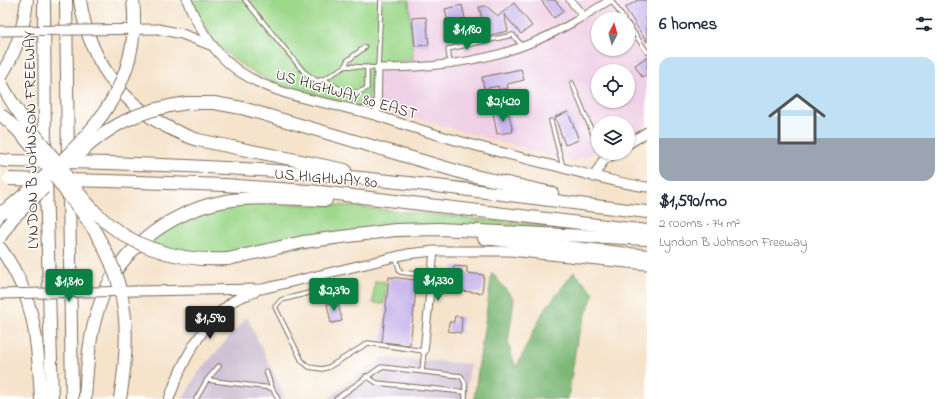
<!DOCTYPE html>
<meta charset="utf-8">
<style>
body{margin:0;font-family:"Indie Flower",sans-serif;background:#f2f2f3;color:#1f2937;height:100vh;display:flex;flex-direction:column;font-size:15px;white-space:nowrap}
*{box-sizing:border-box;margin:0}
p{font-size:13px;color:#747a83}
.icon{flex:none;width:22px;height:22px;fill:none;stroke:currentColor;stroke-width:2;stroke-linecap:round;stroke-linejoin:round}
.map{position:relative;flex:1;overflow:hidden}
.sheet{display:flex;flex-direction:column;background:#fff;width:300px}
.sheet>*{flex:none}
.needle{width:26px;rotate:6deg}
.buttons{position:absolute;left:591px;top:12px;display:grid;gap:8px}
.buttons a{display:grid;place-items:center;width:44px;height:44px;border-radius:50%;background:#fff;box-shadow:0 1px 3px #0004;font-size:20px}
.price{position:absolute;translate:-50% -34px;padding:0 9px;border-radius:4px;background:#0b8043;color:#fff;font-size:13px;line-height:26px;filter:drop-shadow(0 1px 2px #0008)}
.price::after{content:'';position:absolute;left:50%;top:24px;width:12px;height:9px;margin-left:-6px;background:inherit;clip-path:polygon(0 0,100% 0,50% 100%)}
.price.active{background:#222;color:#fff}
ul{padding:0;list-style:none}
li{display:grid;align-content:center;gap:8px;height:212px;padding:0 12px}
li span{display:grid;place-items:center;height:124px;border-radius:12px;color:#555}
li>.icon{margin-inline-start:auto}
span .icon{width:72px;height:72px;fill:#fffc;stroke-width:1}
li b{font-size:17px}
h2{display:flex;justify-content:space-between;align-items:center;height:48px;padding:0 12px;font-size:17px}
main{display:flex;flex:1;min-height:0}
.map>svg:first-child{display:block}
.built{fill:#efd0e6;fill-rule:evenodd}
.industrial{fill:#cdbed2}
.green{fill:#9dd88b;stroke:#6c8154}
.forest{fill:#7eb877;stroke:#5c714a}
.building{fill:#c9b9ec}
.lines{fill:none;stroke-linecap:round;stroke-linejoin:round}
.lane-casing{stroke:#7c6b5b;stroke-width:5.5}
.street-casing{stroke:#7c6b5b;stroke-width:9}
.secondary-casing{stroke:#7c6b5b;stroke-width:11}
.highway-casing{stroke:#7c6b5b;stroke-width:14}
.lane{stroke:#fff;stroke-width:3.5}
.street{stroke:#fff;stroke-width:7}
.secondary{stroke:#fff;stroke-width:9}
.highway{stroke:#fff;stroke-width:12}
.secondary-bridge-casing{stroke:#7c6b5b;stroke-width:11;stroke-linecap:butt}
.highway-bridge-casing{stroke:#7c6b5b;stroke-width:14;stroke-linecap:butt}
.secondary-bridge{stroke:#fff;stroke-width:9}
.highway-bridge{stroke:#fff;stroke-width:12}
.labels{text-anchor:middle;stroke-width:3;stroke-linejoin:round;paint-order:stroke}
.street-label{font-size:16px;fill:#3b2a1e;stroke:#fff}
</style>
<main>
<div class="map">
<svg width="647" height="399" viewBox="0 0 647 399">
<rect width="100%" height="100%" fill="#fff"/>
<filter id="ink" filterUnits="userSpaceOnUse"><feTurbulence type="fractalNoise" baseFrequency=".025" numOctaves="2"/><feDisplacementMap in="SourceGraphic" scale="8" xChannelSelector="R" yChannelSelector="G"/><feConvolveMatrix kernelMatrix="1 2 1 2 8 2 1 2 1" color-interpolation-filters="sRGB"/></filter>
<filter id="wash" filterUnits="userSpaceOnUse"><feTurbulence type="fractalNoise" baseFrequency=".012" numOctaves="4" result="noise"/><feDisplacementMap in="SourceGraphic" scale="16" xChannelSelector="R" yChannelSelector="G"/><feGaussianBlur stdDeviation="0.9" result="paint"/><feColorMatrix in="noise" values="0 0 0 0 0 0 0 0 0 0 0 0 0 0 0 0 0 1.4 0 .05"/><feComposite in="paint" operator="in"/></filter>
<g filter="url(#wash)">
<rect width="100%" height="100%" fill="#f5e3cb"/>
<path class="built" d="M 409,0 L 647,0 L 647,124 L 628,136 L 628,123 L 598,123 L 598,151 L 573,162 L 368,105 L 374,63 L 410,3 ZM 598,19 L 628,19 L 628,49 L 598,49 ZM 598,71 L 628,71 L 628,101 L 598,101 Z"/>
<g class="industrial">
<polygon points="247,317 286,399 183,399 198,373"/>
<polygon points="382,357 470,364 466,399 328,399"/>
</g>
<g class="green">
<path d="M 190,0 L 409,0 L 413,60 L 374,63 L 368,105 L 366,108 C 312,95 252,85 214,40 C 204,28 197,14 190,0 Z"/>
<polygon points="267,203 337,205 597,231 464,226 231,256 199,257 147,243 189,216 233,205"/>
<polygon points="375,281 386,282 384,304 373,303"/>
</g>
<polygon class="forest" points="574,272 594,292 577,339 568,399 474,399 492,273 514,299 508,343 516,368 543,312"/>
<g id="blocks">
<g class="building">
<polygon points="541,0 555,0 564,11 554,18"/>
<polygon points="638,0 647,0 647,15 645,17 647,21 647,42 625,8"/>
<polygon points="514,3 532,26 521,34 504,14 508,31 453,44 445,9 462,5 466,22 482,18 479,7 486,6 498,16"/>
<polygon points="426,17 429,45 415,46 412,18"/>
<polygon points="647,57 647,74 642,77 635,65"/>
<polygon points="521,69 524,80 507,84 508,88 499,90 498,86 484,89 482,77"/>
<polygon points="502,111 502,115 509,114 513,132 497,134 493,112"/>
<polygon points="568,112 579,140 565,145 555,117"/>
<polygon points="454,266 467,267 467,273 484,275 482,293 451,290"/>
<polygon points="389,277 417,280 410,345 382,342"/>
<polygon points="338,302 342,321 331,323 327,304"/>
<polygon points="455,316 462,317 461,333 448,331 449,322 454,322"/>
</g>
</g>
</g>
<g filter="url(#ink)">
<use href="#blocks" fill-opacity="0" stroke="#7c6b5b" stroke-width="1"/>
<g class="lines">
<defs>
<g id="lane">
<polyline points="245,0 304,72 317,81 324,79 346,66 378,68 381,0"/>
<polyline points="611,0 624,19"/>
<polyline points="628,24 647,52"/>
<polyline points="450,64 448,49 513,35 522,46"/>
<polyline points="346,66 347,61 365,47"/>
<path d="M 324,79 C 336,88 352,98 367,88 L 367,67"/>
<polyline points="572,83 598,146"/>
<polyline points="551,121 563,167"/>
<polyline points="396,258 400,272 431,276"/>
<polyline points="318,276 321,290 281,300 275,307 302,361 309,367 322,369 329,367 368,343 424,351 422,371"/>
<polyline points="266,371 272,388"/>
<polyline points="366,376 377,383 465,392"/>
<polyline points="207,380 219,366"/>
<polyline points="196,399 207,380 272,388 278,399"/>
<polyline points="336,399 381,367 461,376 465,383 465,399"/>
</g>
<g id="street">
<polyline points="570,0 584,17"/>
<path d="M 377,116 L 378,68 C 431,68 487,62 536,41 C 562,30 586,15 610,0"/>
<polyline points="424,351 434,251"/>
</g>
<g id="secondary">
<path d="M 187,0 C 198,27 215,55 240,72 C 281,99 332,102 378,116 C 391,120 404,125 418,129 C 463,143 510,155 555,166 C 586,174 616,183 647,187"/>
<polyline points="158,29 182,34 213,46"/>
<polyline points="628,144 647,132"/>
<polyline points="594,177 603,161 615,153"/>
<polyline points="137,291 262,289 407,254 434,251 510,251 647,265"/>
<path d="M 169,399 C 182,362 200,326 232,302 C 238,297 248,295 255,292"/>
</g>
<g id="highway">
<polyline points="44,0 45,153"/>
<polyline points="66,0 68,162"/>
<path d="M 80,0 C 90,69 132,118 198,140 L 345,170"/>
<path d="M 0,77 C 16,53 24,28 27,0"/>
<polyline points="187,103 214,103 242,108 470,175 552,193"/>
<polyline points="0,160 9,161"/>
<path d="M 108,163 C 205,166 301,171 398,182 C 481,190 564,203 647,212"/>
<polyline points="46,179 52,399"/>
<polyline points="108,181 225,185 320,192 647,231"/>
<polyline points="69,190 72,399"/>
<polyline points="484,238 647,256"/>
<path d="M 0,248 C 35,295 38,342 41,399"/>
<polyline points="228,259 303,242 395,230 439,229 647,239"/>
<path d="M 85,399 C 87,366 89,332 101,301 C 120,246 176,208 232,200 C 262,196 295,199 326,200"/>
</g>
</defs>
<use href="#lane" class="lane-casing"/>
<use href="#street" class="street-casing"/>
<use href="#secondary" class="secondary-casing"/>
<use href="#highway" class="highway-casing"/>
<use href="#lane" class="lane"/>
<use href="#street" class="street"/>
<use href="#secondary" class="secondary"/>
<use href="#highway" class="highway"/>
<defs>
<g id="secondary-bridge">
<polyline points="0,31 158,29"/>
<polyline points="0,294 137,291"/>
</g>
<g id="highway-bridge">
<path d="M 0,81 C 14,109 33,132 52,156 C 64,172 75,190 89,205 C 124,246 175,262 228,259"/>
<path d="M 0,114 C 25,134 42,160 61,185 C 73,202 87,217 97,235 C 130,290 130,338 120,399"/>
<polyline points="9,161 49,162"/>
<path d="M 71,161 C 108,126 136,110 187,103"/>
<polyline points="67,162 108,163"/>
<polyline points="9,179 44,180"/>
<polyline points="64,180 108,181"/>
<path d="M 0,213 L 10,207 C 75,150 144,96 133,0"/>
<polyline points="0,237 12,219 44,188"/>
</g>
</defs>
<use href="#secondary-bridge" class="secondary-bridge-casing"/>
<use href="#highway-bridge" class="highway-bridge-casing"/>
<use href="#secondary-bridge" class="secondary-bridge"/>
<use href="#highway-bridge" class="highway-bridge"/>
</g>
</g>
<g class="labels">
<g class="street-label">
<text transform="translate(347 93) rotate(16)" y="6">US HIGHWAY 80 EAST</text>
<text transform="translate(30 140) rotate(-91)" y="6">LYNDON B JOHNSON FREEWAY</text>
<text transform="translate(326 177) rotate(5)" y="6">US HIGHWAY 80</text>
</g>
</g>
</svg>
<div class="buttons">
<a><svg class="needle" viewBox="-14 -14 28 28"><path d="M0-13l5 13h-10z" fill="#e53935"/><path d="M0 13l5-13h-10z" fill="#747a83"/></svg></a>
<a><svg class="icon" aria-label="locate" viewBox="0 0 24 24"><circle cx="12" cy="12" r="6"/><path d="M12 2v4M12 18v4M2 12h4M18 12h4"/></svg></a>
<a><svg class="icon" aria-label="layers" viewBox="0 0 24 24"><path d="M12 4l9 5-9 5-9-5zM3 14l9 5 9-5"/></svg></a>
</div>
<b class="price" style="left:467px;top:51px">$1,180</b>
<b class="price" style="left:503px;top:123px">$2,420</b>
<b class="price" style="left:438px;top:302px">$1,330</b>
<b class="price" style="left:69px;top:303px">$1,810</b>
<b class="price" style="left:334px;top:312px">$2,390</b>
<b class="price active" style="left:210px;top:340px">$1,590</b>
</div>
<section class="sheet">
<h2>6 homes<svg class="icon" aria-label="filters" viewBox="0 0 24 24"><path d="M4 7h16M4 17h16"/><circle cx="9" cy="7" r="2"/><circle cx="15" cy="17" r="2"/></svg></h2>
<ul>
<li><span style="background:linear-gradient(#bfe0f5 65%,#9aa5b1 0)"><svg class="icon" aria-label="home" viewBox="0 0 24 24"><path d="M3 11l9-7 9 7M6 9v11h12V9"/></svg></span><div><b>$1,590/mo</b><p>2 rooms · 74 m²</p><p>Lyndon B Johnson Freeway</p></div></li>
</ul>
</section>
</main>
